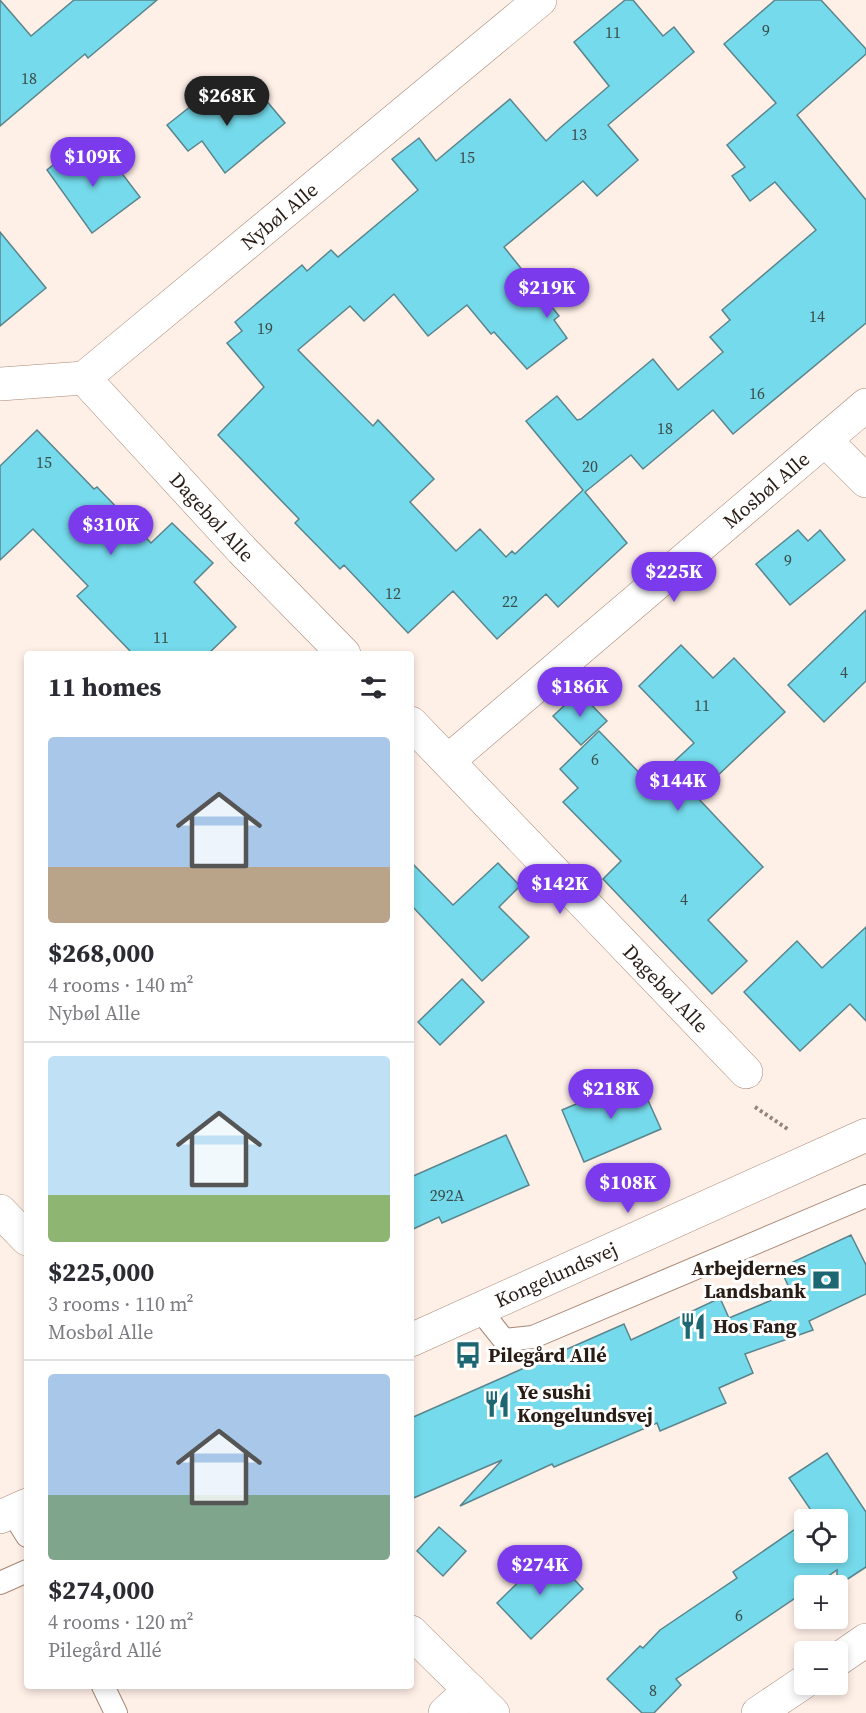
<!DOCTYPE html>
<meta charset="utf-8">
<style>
body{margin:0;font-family:"Source Serif 4",serif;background:#f2f2f3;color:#2b2b33;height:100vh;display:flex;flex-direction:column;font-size:22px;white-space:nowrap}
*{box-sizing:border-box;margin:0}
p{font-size:20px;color:#7c7c81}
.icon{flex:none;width:33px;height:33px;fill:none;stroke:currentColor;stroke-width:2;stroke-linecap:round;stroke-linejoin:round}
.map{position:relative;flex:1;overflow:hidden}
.sheet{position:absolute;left:24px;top:651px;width:390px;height:1038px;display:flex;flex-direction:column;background:#fff;border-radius:6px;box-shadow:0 3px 9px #0003}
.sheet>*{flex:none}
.fabs{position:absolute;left:794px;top:1509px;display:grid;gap:12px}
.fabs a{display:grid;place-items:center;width:54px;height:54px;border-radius:6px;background:#fff;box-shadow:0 3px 9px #0003;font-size:30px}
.price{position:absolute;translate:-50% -51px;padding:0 14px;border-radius:21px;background:#7c3aed;color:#fff;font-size:20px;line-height:39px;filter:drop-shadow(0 2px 3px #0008)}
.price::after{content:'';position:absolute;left:50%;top:36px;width:18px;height:14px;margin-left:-9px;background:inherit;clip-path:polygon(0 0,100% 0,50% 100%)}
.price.on{background:#222;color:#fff}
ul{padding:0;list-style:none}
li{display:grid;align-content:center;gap:12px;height:318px;padding:0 24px}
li+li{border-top:2px solid #e1e1e2}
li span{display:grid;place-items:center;height:186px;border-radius:6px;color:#555}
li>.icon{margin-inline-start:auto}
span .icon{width:108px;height:108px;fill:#fffc;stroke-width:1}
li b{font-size:26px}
h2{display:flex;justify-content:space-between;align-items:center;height:72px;padding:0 24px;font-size:26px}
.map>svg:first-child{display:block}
.building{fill:#75daeb;stroke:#5a858c;stroke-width:1.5}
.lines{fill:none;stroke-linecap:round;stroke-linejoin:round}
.service-casing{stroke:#a88775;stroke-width:24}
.minor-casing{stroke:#a88775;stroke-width:34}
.tertiary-casing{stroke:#a88775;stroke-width:34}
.path{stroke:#93857d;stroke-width:4;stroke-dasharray:3 3;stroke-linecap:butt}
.service{stroke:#fff;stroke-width:22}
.minor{stroke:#fff;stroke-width:33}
.tertiary{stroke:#fff;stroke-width:33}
.labels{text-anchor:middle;stroke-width:6;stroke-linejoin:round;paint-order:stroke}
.number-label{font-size:16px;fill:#3c4c4a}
.street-label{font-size:20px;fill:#291c15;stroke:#fff}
.poi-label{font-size:20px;font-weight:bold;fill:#291c15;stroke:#fff;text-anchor:start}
</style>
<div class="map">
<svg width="866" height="1713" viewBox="0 0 866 1713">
<rect width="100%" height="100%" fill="#feefe7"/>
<g class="building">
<polygon points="0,0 31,36 74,0 157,0 88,58 85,54 0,126"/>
<polygon points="625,0 633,0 663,36 674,27 694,52 608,125 638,160 597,196 583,181 504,247 559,316 554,320 567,338 527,369 494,332 491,334 467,305 428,336 394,294 364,321 350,306 298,350 373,426 378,420 434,479 410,502 456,551 480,529 506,557 512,551 515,554 583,490 526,421 557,396 577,420 581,419 653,359 678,390 723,352 710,337 730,320 722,310 816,230 775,182 750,201 732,176 745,167 727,145 776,103 724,44 775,0 821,0 866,49 866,54 797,115 866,200 866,323 733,434 713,410 643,469 631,455 585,492 627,543 558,607 546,594 497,639 453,591 408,633 344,565 340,569 295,523 299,519 218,435 264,387 227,343 242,331 235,322 302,265 307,271 331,250 338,257 418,190 392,159 419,138 436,161 510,99 546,141 560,128 609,86 574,42"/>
<polygon points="255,87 285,123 225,173 202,141 188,151 167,125 210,91 226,111"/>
<polygon points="77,146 92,163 101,157 106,163 111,159 140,197 92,233 47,170"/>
<polygon points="0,232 46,288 0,326"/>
<polygon points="37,430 94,489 97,487 151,543 172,523 213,563 194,582 236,627 208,654 133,654 77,596 88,586 33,529 0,560 0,466"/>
<polygon points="798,530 808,541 820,530 845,560 790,605 756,564"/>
<polygon points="866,610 866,681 824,722 788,685"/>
<polygon points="681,645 713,678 734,658 785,712 696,796 763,867 708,920 747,961 712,994 603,879 621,861 563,802 578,788 560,769 599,731 650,784 694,743 639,686"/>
<polygon points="579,692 607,721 581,745 553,716"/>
<polygon points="411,862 453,905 498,863 520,886 499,907 529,937 482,981 411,905"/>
<polygon points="866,927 866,1021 850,1004 800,1051 744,992 797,941 822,968"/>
<polygon points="462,979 484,1002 440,1045 418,1022"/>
<polygon points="638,1078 661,1129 584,1162 562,1110"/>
<polygon points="506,1135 529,1185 442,1223 439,1217 411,1230 411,1177"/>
<polygon points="851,1235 866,1265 866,1294 809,1321 813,1330 745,1354 753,1373 719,1388 726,1403 660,1431 657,1423 554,1467 552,1464 460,1506 502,1460 411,1499 411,1418 624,1324 631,1340 720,1298 729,1318 791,1292 780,1268"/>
<polygon points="827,1453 866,1512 866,1567 837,1586 837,1570 814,1586 804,1586 804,1592 676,1679 681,1685 654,1713 642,1713 607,1679 640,1646 643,1648 660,1630 737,1578 733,1572 804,1523 804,1552 837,1552 837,1520 809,1520 815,1516 789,1478"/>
<polygon points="439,1527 466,1551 443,1576 417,1551"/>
<polygon points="549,1552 583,1589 531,1639 497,1603"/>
</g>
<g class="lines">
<defs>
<g id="service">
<polyline points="480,1310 504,1340 533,1337 866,1196"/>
<polyline points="12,1512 27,1536"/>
<polyline points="0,1583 27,1571"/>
<polyline points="103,1686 116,1713"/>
</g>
<g id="minor">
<path id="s1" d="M 84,378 L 242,550 L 344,654"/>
<path id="s2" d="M 0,384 L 84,378 L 540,0"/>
<polyline points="825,440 866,481"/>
<path id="s3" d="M 411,723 L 746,1072"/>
<path id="s4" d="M 448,761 L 866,405"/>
<polyline points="0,1211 27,1239"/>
<polyline points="411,1632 493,1713"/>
<polyline points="837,1660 866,1640"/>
<polyline points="445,1713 470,1690"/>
<polyline points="758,1713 804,1682"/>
</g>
<g id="tertiary">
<path id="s5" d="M 411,1340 L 866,1135"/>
<polyline points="0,1517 27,1505"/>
</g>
</defs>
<use href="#service" class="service-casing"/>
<use href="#minor" class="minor-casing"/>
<use href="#tertiary" class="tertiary-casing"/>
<polyline class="path" points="755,1107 789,1130"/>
<use href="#service" class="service"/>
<use href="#minor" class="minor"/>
<use href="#tertiary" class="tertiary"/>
</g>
<defs>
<symbol id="bank-bare" viewBox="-9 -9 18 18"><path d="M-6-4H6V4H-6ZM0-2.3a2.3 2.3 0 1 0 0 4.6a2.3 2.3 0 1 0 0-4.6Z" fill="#1d6773" stroke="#fff" stroke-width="2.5" paint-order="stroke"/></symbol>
<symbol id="restaurant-bare" viewBox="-9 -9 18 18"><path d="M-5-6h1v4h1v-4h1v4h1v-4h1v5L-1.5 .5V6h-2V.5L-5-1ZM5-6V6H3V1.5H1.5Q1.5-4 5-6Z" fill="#1d6773" stroke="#fff" stroke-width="2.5" paint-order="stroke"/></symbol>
<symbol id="bus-bare" viewBox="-9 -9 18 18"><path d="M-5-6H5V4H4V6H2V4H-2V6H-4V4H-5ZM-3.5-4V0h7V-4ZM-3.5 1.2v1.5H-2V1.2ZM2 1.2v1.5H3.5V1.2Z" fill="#1d6773" stroke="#fff" stroke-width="2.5" paint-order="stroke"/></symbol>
</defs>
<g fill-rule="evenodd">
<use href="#bank-bare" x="807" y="1261" width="38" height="38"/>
<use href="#restaurant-bare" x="674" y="1307" width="38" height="38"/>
<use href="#bus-bare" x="449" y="1336" width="38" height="38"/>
<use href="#restaurant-bare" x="478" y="1385" width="38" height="38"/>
</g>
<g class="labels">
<g class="number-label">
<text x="766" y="36">9</text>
<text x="613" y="38">11</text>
<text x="29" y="84">18</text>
<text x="579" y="140">13</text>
<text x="467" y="163">15</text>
<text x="817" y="322">14</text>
<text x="265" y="334">19</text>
<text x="757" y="399">16</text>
<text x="665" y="434">18</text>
<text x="44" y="468">15</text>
<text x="590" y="472">20</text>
<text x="788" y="566">9</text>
<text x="393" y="599">12</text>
<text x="510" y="607">22</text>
<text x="161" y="643">11</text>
<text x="844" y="678">4</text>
<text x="702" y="711">11</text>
<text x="595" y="765">6</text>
<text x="684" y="905">4</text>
<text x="447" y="1201">292A</text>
<text x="739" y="1621">6</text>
<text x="653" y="1696">8</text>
</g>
<g class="street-label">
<text dy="7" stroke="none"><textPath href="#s2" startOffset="338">Nybøl Alle</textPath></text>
<text dy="7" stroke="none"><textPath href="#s4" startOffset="418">Mosbøl Alle</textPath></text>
<text dy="7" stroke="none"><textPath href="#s1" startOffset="189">Dagebøl Alle</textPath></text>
<text dy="7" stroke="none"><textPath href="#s3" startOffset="368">Dagebøl Alle</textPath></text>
<text dy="7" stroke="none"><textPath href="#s5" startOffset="159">Kongelundsvej</textPath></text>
</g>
<g class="poi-label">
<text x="806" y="1275" text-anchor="end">Arbejdernes<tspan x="806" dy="23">Landsbank</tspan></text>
<text x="713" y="1333">Hos Fang</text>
<text x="488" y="1362">Pilegård Allé</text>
<text x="517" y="1399">Ye sushi<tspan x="517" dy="23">Kongelundsvej</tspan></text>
</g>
</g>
</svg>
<div class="fabs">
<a><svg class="icon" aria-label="locate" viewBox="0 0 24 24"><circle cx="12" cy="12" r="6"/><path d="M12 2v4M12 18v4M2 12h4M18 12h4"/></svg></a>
<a>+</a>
<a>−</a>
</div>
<b class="price on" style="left:227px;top:127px">$268K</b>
<b class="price" style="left:93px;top:188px">$109K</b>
<b class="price" style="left:547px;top:319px">$219K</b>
<b class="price" style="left:111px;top:556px">$310K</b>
<b class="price" style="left:674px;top:603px">$225K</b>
<b class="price" style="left:580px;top:718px">$186K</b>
<b class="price" style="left:678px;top:812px">$144K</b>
<b class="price" style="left:560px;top:915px">$142K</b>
<b class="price" style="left:611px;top:1120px">$218K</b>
<b class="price" style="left:628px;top:1214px">$108K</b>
<b class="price" style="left:540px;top:1596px">$274K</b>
<section class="sheet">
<h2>11 homes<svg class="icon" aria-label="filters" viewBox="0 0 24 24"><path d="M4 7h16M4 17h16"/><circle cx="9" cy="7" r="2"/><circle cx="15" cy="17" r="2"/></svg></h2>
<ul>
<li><span style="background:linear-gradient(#a9c7e8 70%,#b9a48a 0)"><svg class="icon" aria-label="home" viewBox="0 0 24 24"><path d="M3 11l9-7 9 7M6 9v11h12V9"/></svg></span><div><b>$268,000</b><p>4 rooms · 140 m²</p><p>Nybøl Alle</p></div></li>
<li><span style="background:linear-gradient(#bfe0f5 75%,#8fb573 0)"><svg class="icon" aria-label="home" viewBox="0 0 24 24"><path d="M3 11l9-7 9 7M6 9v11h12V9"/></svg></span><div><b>$225,000</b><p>3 rooms · 110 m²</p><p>Mosbøl Alle</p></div></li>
<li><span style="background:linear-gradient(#a9c7e8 65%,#7fa58c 0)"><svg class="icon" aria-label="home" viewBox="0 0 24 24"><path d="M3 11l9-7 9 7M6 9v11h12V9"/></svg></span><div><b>$274,000</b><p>4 rooms · 120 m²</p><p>Pilegård Allé</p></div></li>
</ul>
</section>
</div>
